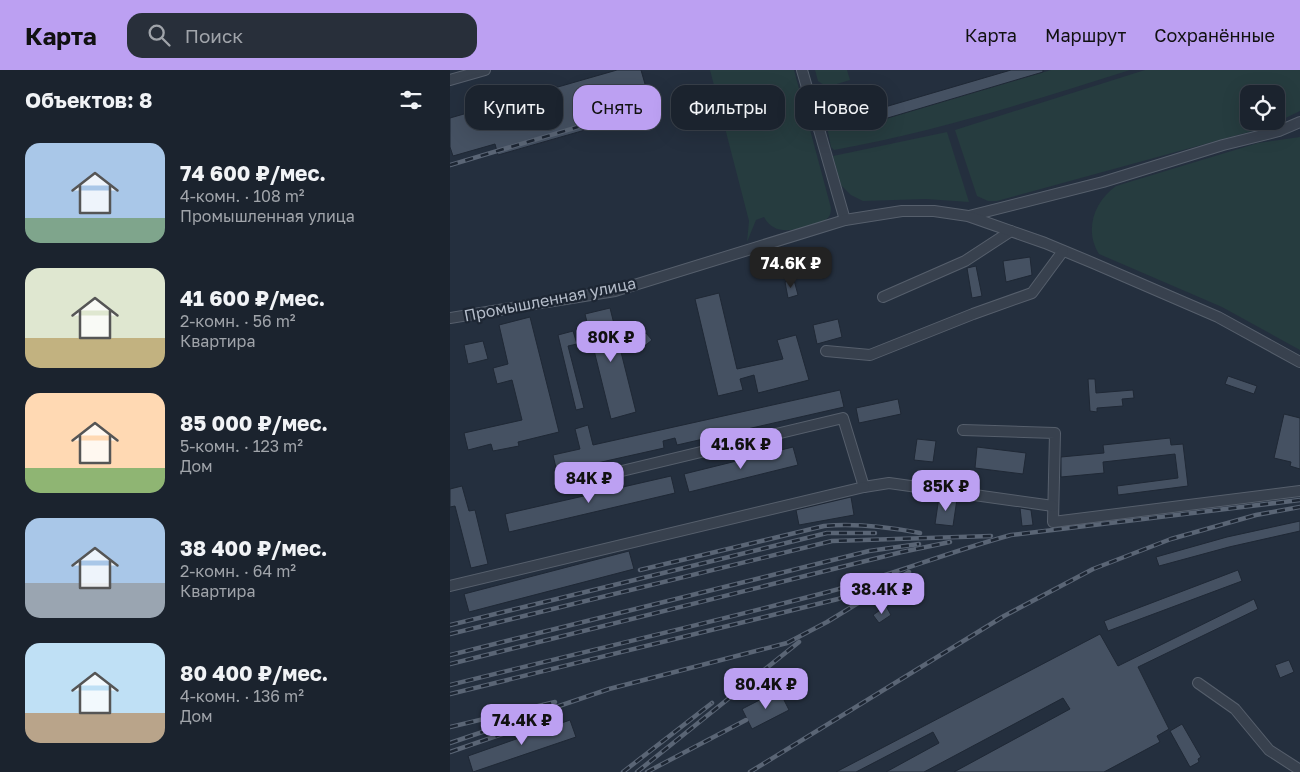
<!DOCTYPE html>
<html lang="ru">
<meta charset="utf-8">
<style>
body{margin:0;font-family:"Golos Text",sans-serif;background:#282f3a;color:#f1f3f6;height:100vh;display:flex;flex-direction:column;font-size:19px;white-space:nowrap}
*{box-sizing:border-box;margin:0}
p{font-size:16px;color:#a0a4aa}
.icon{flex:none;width:28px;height:28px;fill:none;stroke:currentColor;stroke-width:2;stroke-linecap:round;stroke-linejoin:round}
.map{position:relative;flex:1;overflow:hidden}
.sheet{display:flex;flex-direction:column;background:#1b232e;width:450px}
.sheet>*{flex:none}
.hud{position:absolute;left:15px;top:15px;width:475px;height:45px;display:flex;gap:10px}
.buttons{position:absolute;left:790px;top:15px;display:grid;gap:10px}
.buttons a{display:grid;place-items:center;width:45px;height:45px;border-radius:10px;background:#1b232e;box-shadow:0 5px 20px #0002,0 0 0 1px #39404a;font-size:25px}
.price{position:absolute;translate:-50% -42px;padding:0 11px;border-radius:10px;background:#bca0f2;color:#111;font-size:16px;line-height:32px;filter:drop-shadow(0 1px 2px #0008)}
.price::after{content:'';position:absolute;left:50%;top:30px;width:15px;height:11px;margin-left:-8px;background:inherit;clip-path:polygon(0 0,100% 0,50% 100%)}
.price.active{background:#222;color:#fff}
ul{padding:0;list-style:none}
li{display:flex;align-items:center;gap:15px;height:125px;padding:0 25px}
li span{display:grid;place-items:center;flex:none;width:140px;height:100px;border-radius:15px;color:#555}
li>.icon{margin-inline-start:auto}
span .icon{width:60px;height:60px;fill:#fffc;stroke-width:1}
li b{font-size:21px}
h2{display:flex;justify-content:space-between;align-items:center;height:60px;padding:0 25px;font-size:21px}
.chip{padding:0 18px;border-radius:15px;background:#1b232e;box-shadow:0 5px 20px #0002,0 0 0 1px #39404a;font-size:18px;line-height:45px}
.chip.active{background:#bca0f2;color:#111}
header{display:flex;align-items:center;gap:30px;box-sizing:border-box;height:70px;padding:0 25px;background:#bca0f2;color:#111}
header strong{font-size:24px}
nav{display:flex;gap:28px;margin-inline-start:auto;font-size:18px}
.search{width:350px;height:45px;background:#282f3a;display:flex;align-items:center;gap:12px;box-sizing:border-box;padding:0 18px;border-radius:15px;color:#a0a4aa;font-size:19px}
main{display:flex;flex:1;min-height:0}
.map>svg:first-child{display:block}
.green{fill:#263c3f;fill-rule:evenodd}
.building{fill:#455162;stroke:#1f2835}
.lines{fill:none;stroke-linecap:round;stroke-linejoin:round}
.minor-casing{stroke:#565f6c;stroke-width:12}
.minor{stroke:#38414e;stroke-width:10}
.rail-casing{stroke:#5a6575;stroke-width:4.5}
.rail{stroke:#1d2633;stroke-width:2.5;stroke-dasharray:8;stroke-linecap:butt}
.labels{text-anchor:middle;stroke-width:4.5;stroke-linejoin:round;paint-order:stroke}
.street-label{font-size:16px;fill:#b4bcc9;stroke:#1d2633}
</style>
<header>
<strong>Карта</strong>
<div class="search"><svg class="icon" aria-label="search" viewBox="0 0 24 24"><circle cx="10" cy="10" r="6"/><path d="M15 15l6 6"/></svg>Поиск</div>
<nav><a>Карта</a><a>Маршрут</a><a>Сохранённые</a></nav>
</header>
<main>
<section class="sheet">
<h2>Объектов: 8<svg class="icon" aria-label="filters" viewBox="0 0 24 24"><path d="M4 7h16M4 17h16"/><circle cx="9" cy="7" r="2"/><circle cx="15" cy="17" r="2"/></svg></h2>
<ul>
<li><span style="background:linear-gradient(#a9c7e8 75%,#7fa58c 0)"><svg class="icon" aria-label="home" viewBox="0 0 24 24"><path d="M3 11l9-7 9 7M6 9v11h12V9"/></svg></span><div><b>74 600 ₽/мес.</b><p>4-комн. · 108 m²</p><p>Промышленная улица</p></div></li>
<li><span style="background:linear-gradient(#dfe7d0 70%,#c2b280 0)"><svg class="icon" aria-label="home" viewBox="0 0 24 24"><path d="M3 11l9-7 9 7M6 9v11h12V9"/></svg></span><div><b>41 600 ₽/мес.</b><p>2-комн. · 56 m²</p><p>Квартира</p></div></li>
<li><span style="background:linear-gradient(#ffd9b3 75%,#8fb573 0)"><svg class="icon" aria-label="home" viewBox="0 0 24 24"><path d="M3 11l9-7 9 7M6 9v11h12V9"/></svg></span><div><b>85 000 ₽/мес.</b><p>5-комн. · 123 m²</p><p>Дом</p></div></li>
<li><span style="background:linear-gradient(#a9c7e8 65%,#9aa5b1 0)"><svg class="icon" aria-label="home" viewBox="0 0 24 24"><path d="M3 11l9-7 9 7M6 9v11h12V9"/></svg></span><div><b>38 400 ₽/мес.</b><p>2-комн. · 64 m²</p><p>Квартира</p></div></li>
<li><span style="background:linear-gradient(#bfe0f5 70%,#b9a48a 0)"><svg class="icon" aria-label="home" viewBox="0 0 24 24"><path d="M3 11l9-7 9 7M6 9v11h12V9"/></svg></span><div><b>80 400 ₽/мес.</b><p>4-комн. · 136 m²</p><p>Дом</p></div></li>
</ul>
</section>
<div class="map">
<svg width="850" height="702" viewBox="0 0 850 702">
<rect width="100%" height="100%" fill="#242f3e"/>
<g class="green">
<path d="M 260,0 L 344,0 L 381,138 C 381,145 379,148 373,152 C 353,157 326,170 314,147 L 306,150 L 297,172 L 299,151 Z"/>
<polygon points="365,0 397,0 400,10 377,17 368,11"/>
<path d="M 601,0 L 680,0 C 582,31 485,62 384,80 L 381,77 L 373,36 L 376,28 L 403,19 L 414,54 Z"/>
<path d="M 695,0 L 850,0 L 850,41 L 817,57 L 547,131 L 538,131 L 527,126 L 505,60 ZM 799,24 L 826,24 L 826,51 L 799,51 Z"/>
<polygon points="497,62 519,132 476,129 413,131 401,125 391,115 383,86"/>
<path d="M 850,67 L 850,280 L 772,237 L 649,184 C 634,160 644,132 666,116 L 808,73 Z"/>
</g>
<g class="building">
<polygon points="167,0 191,0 199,28 152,41 156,54 48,85 45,74 3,86 0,77 0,48"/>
<polygon points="561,0 593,0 593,2 414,55 411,44"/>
<polygon points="580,187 582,205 556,212 553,191"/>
<polygon points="526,196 532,226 522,228 517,198"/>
<polygon points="344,210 348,225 338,228 335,212"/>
<polygon points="269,223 287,299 333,289 327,270 346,265 359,310 308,323 304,305 290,309 293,320 268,326 245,229"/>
<polygon points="160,238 186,342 161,349 135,244"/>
<polygon points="80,247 109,362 68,372 69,376 43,381 41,374 18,380 14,363 72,350 62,310 47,314 43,298 58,294 49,255"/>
<polygon points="388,249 392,267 367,274 363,255"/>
<polygon points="123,261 127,274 118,276 134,338 126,340 108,265"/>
<polygon points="196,263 202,270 192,278 187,272"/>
<polygon points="33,271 38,289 18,294 14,275"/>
<polygon points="778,306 807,316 804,324 775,314"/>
<polygon points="638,309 645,309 646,323 683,320 684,328 672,329 673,336 647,338 647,342 640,341"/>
<polygon points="390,320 394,337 227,375 225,368 213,371 214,378 107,402 103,385 130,379 125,359 138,355 143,375"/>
<polygon points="448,329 451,344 409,353 406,338"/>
<polygon points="834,344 850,348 850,399 840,396 841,392 824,388"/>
<polygon points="720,368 721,375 733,374 738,416 668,425 667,416 728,408 725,384 653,392 654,403 611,407 611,387 654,383 653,375"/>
<polygon points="467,369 486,371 483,392 464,390"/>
<polygon points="343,377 348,395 239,422 234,404"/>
<polygon points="527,377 576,383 573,404 525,398"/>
<polygon points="221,406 225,423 59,462 55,444"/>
<polygon points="12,416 19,441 25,440 38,494 21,498 5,436 0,437 0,419"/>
<polygon points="401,427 404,445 349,455 346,440"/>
<polygon points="489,427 507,429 503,456 485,454"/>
<polygon points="570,438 581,440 583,455 572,456"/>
<polygon points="850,451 850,461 779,477 709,496 706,487 777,467"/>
<polygon points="179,481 184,499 19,542 14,524"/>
<polygon points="788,500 792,511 658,561 654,551"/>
<polygon points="804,529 808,539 688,597 719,659 707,666 710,672 654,702 504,702 620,639 613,628 474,702 436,702 489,673 483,662 406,702 386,702 650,564 668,596"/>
<polygon points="436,536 441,545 429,553 423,545"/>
<polygon points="839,590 844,602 830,608 825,595"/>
<polygon points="329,620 339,640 302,659 292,639"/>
<polygon points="120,650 126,667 23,702 18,686"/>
<polygon points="732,654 751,687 748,689 749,692 740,697 720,661"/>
</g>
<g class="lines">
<defs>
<g id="minor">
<polyline points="352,0 395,150"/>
<polyline points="0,10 35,0"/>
<polyline points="519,146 653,112 773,75 829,61 850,52"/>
<polyline points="433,227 515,191 561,161"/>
<polyline points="0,248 165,221 395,150 452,141 484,141 518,146 595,173 643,193 768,247 850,292"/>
<polyline points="376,281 420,285 523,244 582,223 613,181"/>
<polyline points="513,360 605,363 603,452 850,421"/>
<polyline points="151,406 393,348 414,417 439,413 603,436"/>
<polyline points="0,516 414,417"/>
<polyline points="748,613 785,639 819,680 850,700"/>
</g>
</defs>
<use href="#minor" class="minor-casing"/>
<use href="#minor" class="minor"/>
<defs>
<g id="rail">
<polyline points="0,95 202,35"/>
<path d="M 190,500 L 374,456 C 407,453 438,457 470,463"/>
<polyline points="0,555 377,463 425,463"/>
<polyline points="0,564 382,471 541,466"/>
<polyline points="0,585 419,481 469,474"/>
<polyline points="0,594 452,482 500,472"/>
<path d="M 0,615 C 125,584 250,555 374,523 C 437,507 498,482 561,465 L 850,430"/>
<polyline points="0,624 388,529 426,515"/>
<polyline points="0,657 105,632"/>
<polyline points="0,673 159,619 337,573 377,552 459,502"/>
<polyline points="0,682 73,657"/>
<polyline points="173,702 262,633"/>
<polyline points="187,702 349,572"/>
<polyline points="197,702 296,650"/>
<polyline points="300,702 554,546 643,499 721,469 806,445 850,437"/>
</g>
</defs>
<use href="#rail" class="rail-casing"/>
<use href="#rail" class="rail"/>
</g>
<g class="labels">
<g class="street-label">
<text transform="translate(100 229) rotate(-11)" y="6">Промышленная улица</text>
</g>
</g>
</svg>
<div class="buttons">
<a><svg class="icon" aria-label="locate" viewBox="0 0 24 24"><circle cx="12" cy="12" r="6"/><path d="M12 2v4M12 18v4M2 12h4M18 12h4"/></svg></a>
</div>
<b class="price active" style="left:341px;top:219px">74.6K ₽</b>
<b class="price" style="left:161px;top:293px">80K ₽</b>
<b class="price" style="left:291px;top:400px">41.6K ₽</b>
<b class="price" style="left:139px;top:434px">84K ₽</b>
<b class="price" style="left:496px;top:442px">85K ₽</b>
<b class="price" style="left:432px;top:545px">38.4K ₽</b>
<b class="price" style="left:316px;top:640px">80.4K ₽</b>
<b class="price" style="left:72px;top:676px">74.4K ₽</b>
<div class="hud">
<a class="chip">Купить</a>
<a class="chip active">Снять</a>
<a class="chip">Фильтры</a>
<a class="chip">Новое</a>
</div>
</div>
</main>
